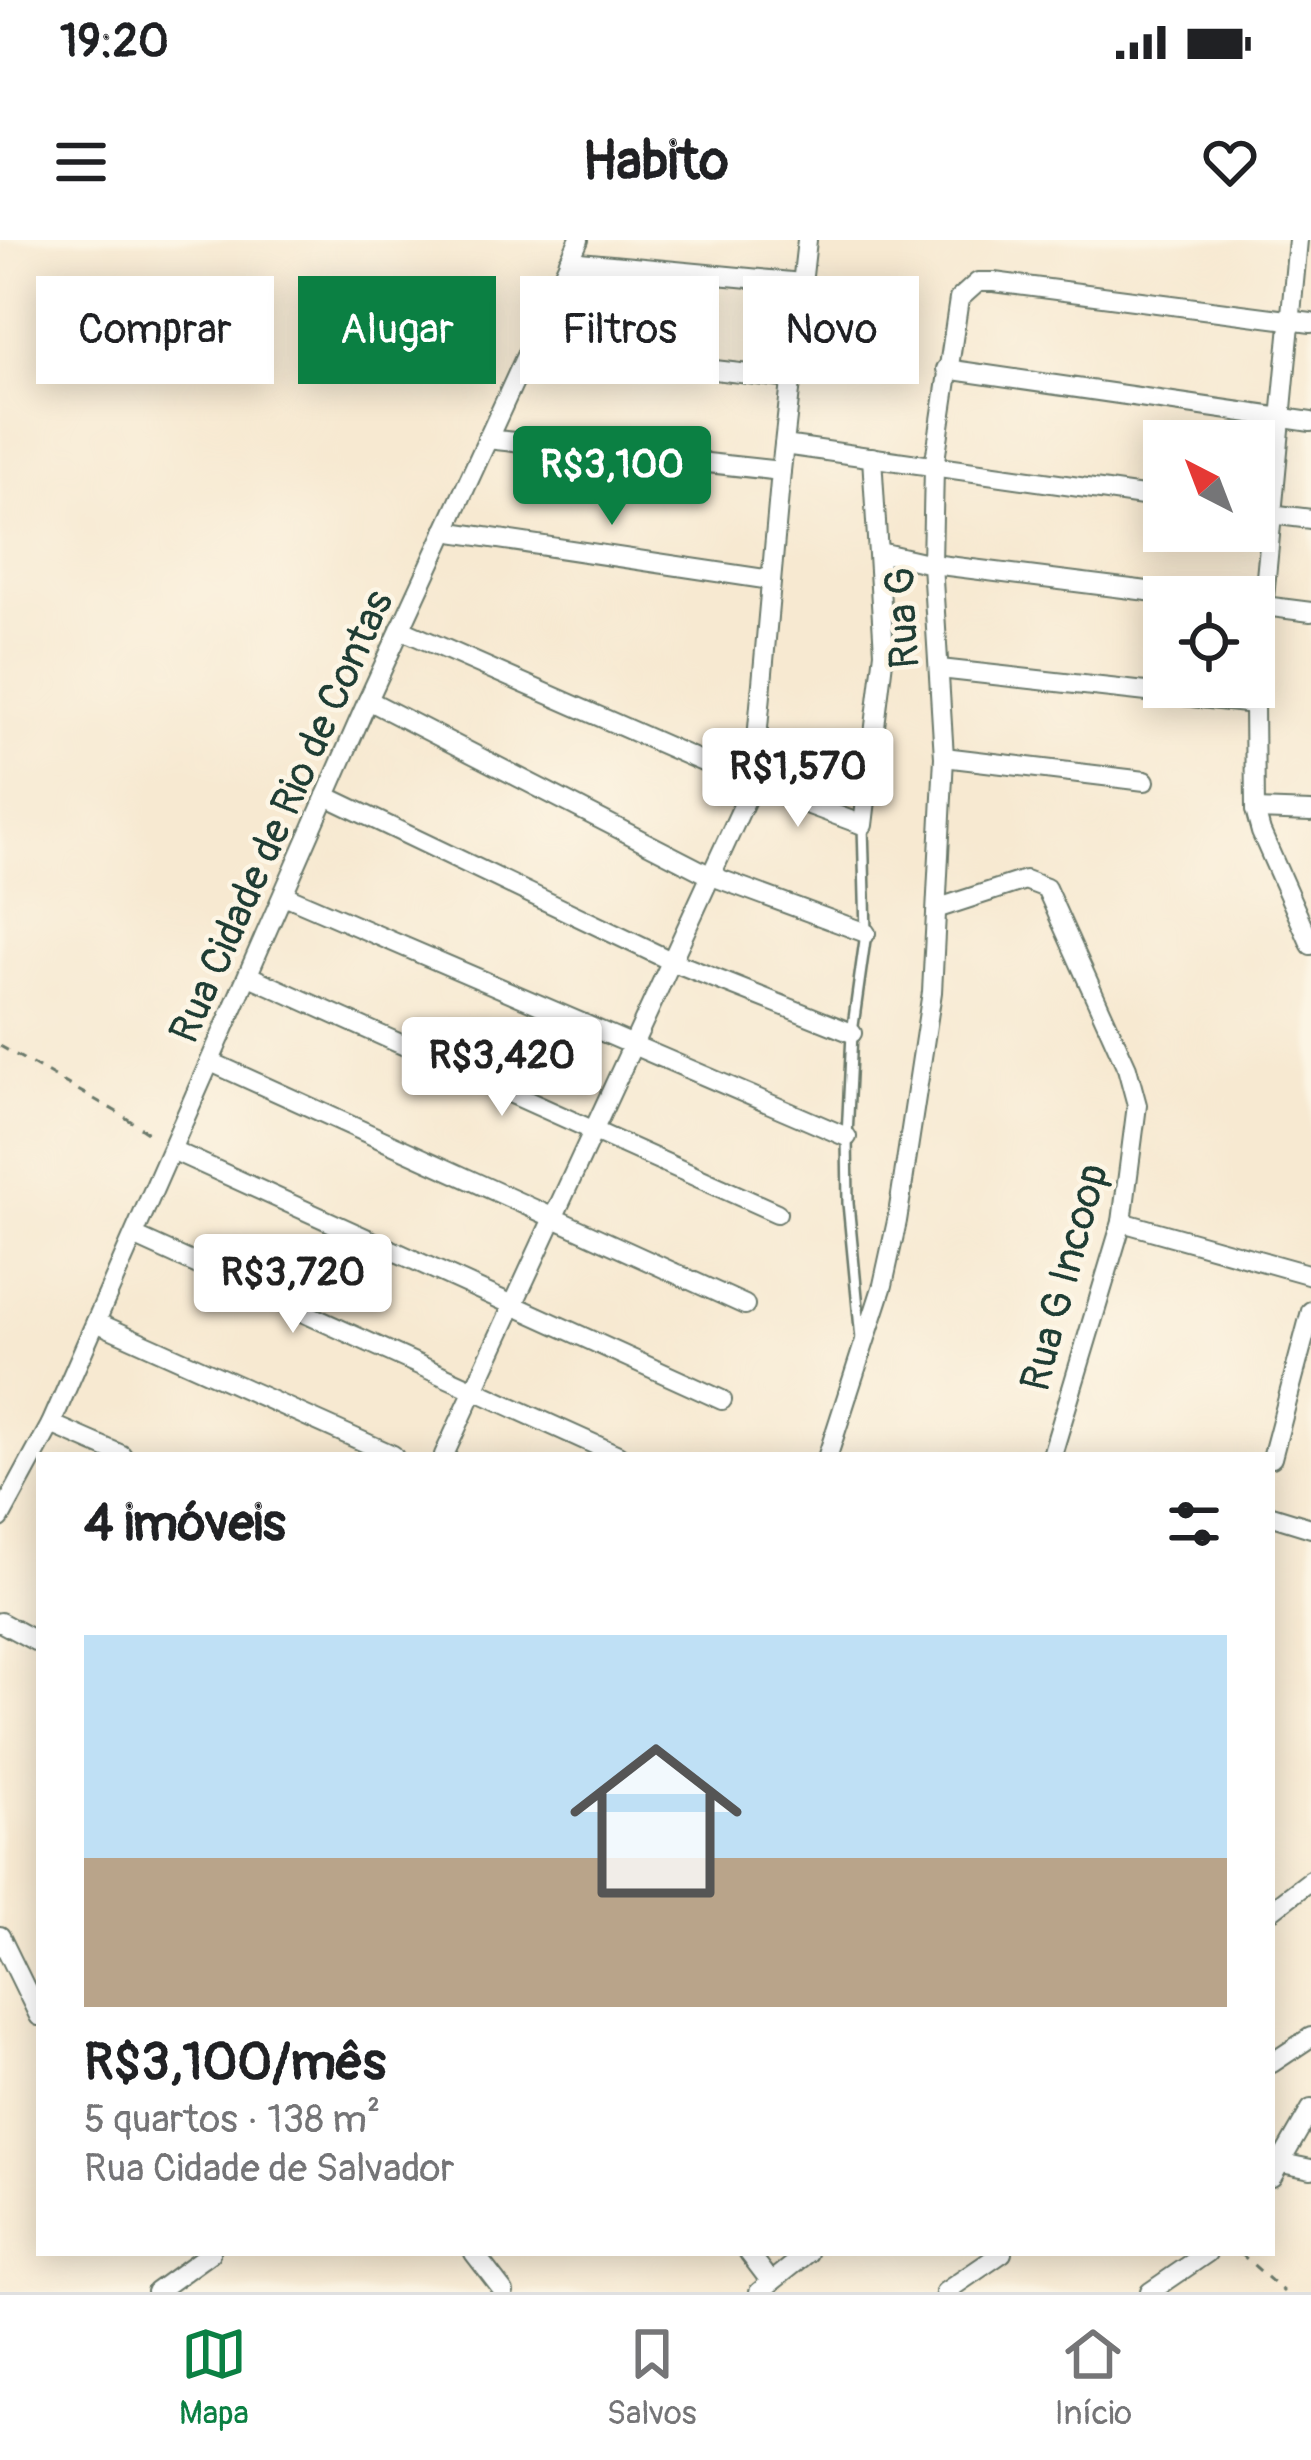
<!DOCTYPE html>
<html lang="pt">
<meta charset="utf-8">
<style>
body{margin:0;font-family:Pangolin,sans-serif;background:#f6f6f6;color:#202124;height:100vh;display:flex;flex-direction:column;font-size:45px;white-space:nowrap}
*{box-sizing:border-box;margin:0}
p{font-size:39px;color:#757577}
.icon{flex:none;width:66px;height:66px;fill:none;stroke:currentColor;stroke-width:2;stroke-linecap:round;stroke-linejoin:round}
.map{position:relative;flex:1;overflow:hidden}
.panel{position:absolute;left:36px;top:1212px;width:1239px;height:804px;display:flex;flex-direction:column;background:#fff;border-radius:0px;box-shadow:0 6px 30px #0003}
.panel>*{flex:none}
.hud{position:absolute;left:36px;top:36px;width:1239px;height:108px;display:flex;gap:24px}
.needle{width:78px;rotate:318deg}
.tools{position:absolute;left:1143px;top:180px;display:grid;gap:24px}
.tools a{display:grid;place-items:center;width:132px;height:132px;border-radius:0px;background:#fff;box-shadow:0 6px 30px #0003;font-size:60px}
.price{position:absolute;translate:-50% -102px;padding:0 27px;border-radius:12px;background:#fff;color:#222;font-size:39px;line-height:78px;filter:drop-shadow(0 3px 6px #0008)}
.price::after{content:'';position:absolute;left:50%;top:72px;width:36px;height:27px;margin-left:-18px;background:inherit;clip-path:polygon(0 0,100% 0,50% 100%)}
.price.selected{background:#0b8043;color:#fff}
ul{padding:0;list-style:none}
li{display:grid;align-content:center;gap:24px;height:636px;padding:0 48px}
li+li{border-top:3px solid #e0e0e0}
li span{display:grid;place-items:center;height:372px;border-radius:0px;color:#555}
li>.icon{margin-inline-start:auto}
span .icon{width:216px;height:216px;fill:#fffc;stroke-width:1}
li b{font-size:51px}
h2{display:flex;justify-content:space-between;align-items:center;height:144px;padding:0 48px;font-size:51px}
.pill{padding:0 42px;border-radius:0px;background:#fff;box-shadow:0 6px 30px #0003;font-size:42px;line-height:108px}
.pill.selected{background:#0b8043;color:#fff}
.status{display:flex;justify-content:space-between;align-items:center;height:84px;padding:0 60px;background:#fff;direction:ltr}
.status svg{height:33px;fill:currentColor}
header{display:flex;justify-content:space-between;align-items:center;height:156px;padding:0 48px;background:#fff;font-size:54px;font-weight:700}
.tab-bar{display:flex;justify-content:space-around;align-items:center;height:168px;border-top:3px solid #e0e0e0;background:#fff;font-size:33px;color:#757577}
.tab-bar a{display:grid;justify-items:center;gap:6px}
.tab-bar .selected{color:#0b8043}
.map>svg:first-child{display:block}
.lines{fill:none;stroke-linecap:round;stroke-linejoin:round}
.service-casing{stroke:#6b796b;stroke-width:14}
.minor-casing{stroke:#6b796b;stroke-width:22}
.path{stroke:#6b796b;stroke-width:3;stroke-dasharray:9 9;stroke-linecap:butt}
.service{stroke:#fff;stroke-width:9}
.minor{stroke:#fff;stroke-width:18}
.labels{text-anchor:middle;stroke-width:9;stroke-linejoin:round;paint-order:stroke}
.street-label{font-size:42px;fill:#1f3d34;stroke:#fcf5e5}
</style>
<div class="status"><b>19:20</b><svg viewBox="0 0 49 12"><path d="M0 12V9h3v3zM5 12V6h3v6zM10 12V3h3v9zM15 12V0h3v12zM26 1h20v11H26zM47 4h2v5h-2z"/></svg></div>
<header><svg class="icon" aria-label="menu" viewBox="0 0 24 24"><path d="M4 6h16M4 12h16M4 18h16"/></svg>Habito<svg class="icon" aria-label="heart" viewBox="0 0 24 24"><path d="M12 20l-8-8c-3-5 5-10 8-4 3-6 11-1 8 4z"/></svg></header>
<div class="map">
<svg width="1311" height="2052" viewBox="0 0 1311 2052">
<rect width="100%" height="100%" fill="#fcf5e5"/>
<filter id="ink" filterUnits="userSpaceOnUse"><feTurbulence type="fractalNoise" baseFrequency=".00833" numOctaves="2"/><feDisplacementMap in="SourceGraphic" scale="24" xChannelSelector="R" yChannelSelector="G"/><feConvolveMatrix kernelMatrix="1 2 1 2 8 2 1 2 1" color-interpolation-filters="sRGB"/></filter>
<filter id="wash" filterUnits="userSpaceOnUse"><feTurbulence type="fractalNoise" baseFrequency=".004" numOctaves="4" result="noise"/><feDisplacementMap in="SourceGraphic" scale="48" xChannelSelector="R" yChannelSelector="G"/><feGaussianBlur stdDeviation="2.7" result="paint"/><feColorMatrix in="noise" values="0 0 0 0 0 0 0 0 0 0 0 0 0 0 0 0 0 1.4 0 .05"/><feComposite in="paint" operator="in"/></filter>
<g filter="url(#wash)">
<rect width="100%" height="100%" fill="#f7e9d1"/>
</g>
<g filter="url(#ink)">
<g class="lines">
<defs>
<polyline id="service" points="861,1099 848,963 847,897 852,793 866,693 863,585"/>
<g id="minor">
<polyline points="1298,0 1254,464 1255,570 1261,592 1311,705"/>
<polyline points="569,21 802,43"/>
<polyline points="529,108 791,139"/>
<polyline points="946,129 1311,182"/>
<polyline points="487,199 781,231"/>
<polyline points="784,205 1164,259"/>
<polyline points="1254,272 1311,279"/>
<polyline points="445,291 771,340"/>
<polyline points="879,312 932,324 1195,357"/>
<polyline points="1256,365 1311,372"/>
<polyline points="400,389 753,544 863,585 884,412 872,217"/>
<polyline points="940,429 1254,464"/>
<polyline points="368,460 709,635 866,693"/>
<polyline points="944,517 1145,541"/>
<polyline points="326,556 671,721 852,793"/>
<polyline points="1255,570 1311,572"/>
<polyline points="284,655 847,897"/>
<polyline points="939,668 1025,640 1046,648 1127,828 1137,865 1122,982 1052,1215"/>
<polyline points="249,736 777,973"/>
<polyline points="211,822 745,1065"/>
<polyline points="172,910 722,1160"/>
<polyline points="1122,982 1311,1035"/>
<polyline points="134,996 618,1215"/>
<polyline points="96,1082 393,1215"/>
<polyline points="51,1184 122,1215"/>
<polyline points="444,1215 753,544 781,231 807,0"/>
<polyline points="828,1215 883,1045 897,981 932,752 944,517 932,324 934,227 959,59 978,42 994,42 1311,83"/>
<polyline points="1272,1218 1311,1071"/>
<polyline points="1272,1276 1311,1288"/>
<polyline points="0,1278 51,1184 368,460 579,0"/>
<polyline points="0,1382 39,1403"/>
<polyline points="1272,1670 1311,1640"/>
<polyline points="0,1696 39,1776"/>
<polyline points="1272,1823 1311,1797"/>
<polyline points="1272,1921 1311,1929"/>
<polyline points="1272,1937 1311,1869"/>
<polyline points="474,2013 504,2052"/>
<polyline points="749,2013 771,2042"/>
<polyline points="156,2052 210,2013"/>
<polyline points="759,2052 808,2013"/>
<polyline points="945,2052 1002,2013"/>
<polyline points="1150,2052 1207,2013"/>
</g>
</defs>
<use href="#service" class="service-casing"/>
<use href="#minor" class="minor-casing"/>
<g class="path">
<polyline points="0,806 117,872 153,896"/>
<polyline points="1240,2013 1284,2052"/>
</g>
<use href="#service" class="service"/>
<use href="#minor" class="minor"/>
</g>
</g>
<g class="labels">
<g class="street-label">
<text transform="translate(901 378) rotate(-93)" y="15">Rua G</text>
<text transform="translate(280 576) rotate(-66)" y="15">Rua Cidade de Rio de Contas</text>
<text transform="translate(1063 1037) rotate(-75)" y="15">Rua G Incoop</text>
</g>
</g>
</svg>
<div class="tools">
<a><svg class="needle" viewBox="-14 -14 28 28"><path d="M0-13l5 13h-10z" fill="#e53935"/><path d="M0 13l5-13h-10z" fill="#757577"/></svg></a>
<a><svg class="icon" aria-label="locate" viewBox="0 0 24 24"><circle cx="12" cy="12" r="6"/><path d="M12 2v4M12 18v4M2 12h4M18 12h4"/></svg></a>
</div>
<b class="price selected" style="left:612px;top:288px">R$3,100</b>
<b class="price" style="left:798px;top:590px">R$1,570</b>
<b class="price" style="left:502px;top:879px">R$3,420</b>
<b class="price" style="left:293px;top:1096px">R$3,720</b>
<div class="hud">
<a class="pill">Comprar</a>
<a class="pill selected">Alugar</a>
<a class="pill">Filtros</a>
<a class="pill">Novo</a>
</div>
<section class="panel">
<h2>4 imóveis<svg class="icon" aria-label="filters" viewBox="0 0 24 24"><path d="M4 7h16M4 17h16"/><circle cx="9" cy="7" r="2"/><circle cx="15" cy="17" r="2"/></svg></h2>
<ul>
<li><span style="background:linear-gradient(#bfe0f5 60%,#b9a48a 0)"><svg class="icon" aria-label="home" viewBox="0 0 24 24"><path d="M3 11l9-7 9 7M6 9v11h12V9"/></svg></span><div><b>R$3,100/mês</b><p>5 quartos · 138 m²</p><p>Rua Cidade de Salvador</p></div></li>
</ul>
</section>
</div>
<nav class="tab-bar">
<a class="selected"><svg class="icon" aria-label="map" viewBox="0 0 24 24"><path d="M3 6l6-2 6 2 6-2v14l-6 2-6-2-6 2zM9 4v14M15 6v14"/></svg>Mapa</a>
<a><svg class="icon" aria-label="saved" viewBox="0 0 24 24"><path d="M7 4h10v16l-5-4-5 4z"/></svg>Salvos</a>
<a><svg class="icon" aria-label="home" viewBox="0 0 24 24"><path d="M3 11l9-7 9 7M6 9v11h12V9"/></svg>Início</a>
</nav>
